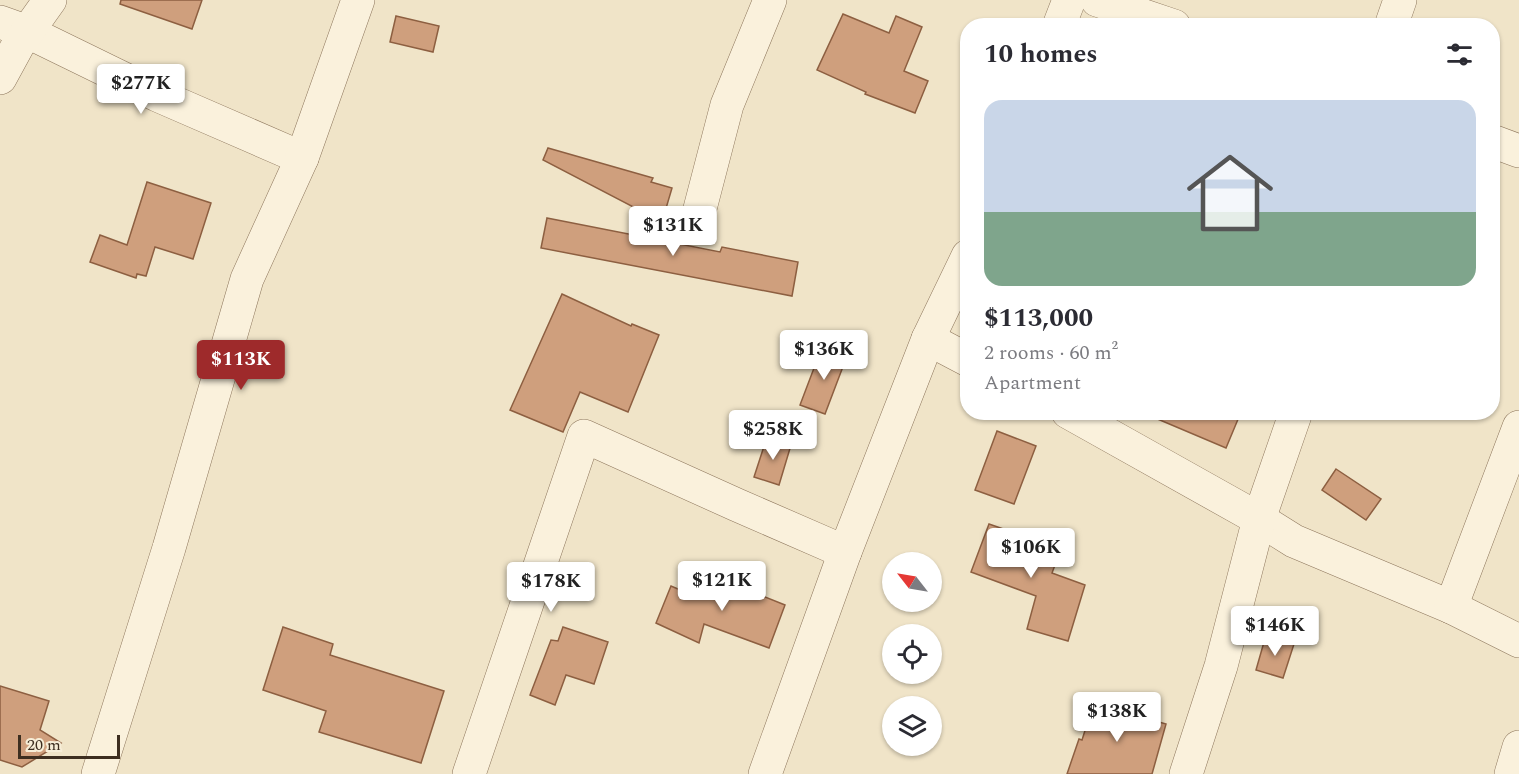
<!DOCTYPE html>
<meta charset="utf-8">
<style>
body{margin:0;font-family:Spectral,serif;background:#f7f7f7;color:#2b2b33;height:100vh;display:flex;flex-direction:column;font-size:22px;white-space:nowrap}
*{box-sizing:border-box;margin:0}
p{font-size:20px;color:#7c7c81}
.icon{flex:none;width:33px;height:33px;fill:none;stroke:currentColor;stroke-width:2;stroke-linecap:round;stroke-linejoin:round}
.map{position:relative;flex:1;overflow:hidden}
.sheet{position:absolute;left:960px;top:18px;width:540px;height:402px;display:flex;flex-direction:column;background:#fff;border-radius:24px;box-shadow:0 2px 4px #0004}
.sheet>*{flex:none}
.needle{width:39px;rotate:301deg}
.fabs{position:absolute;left:882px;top:552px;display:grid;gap:12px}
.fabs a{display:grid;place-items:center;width:60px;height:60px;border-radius:50%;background:#fff;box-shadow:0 2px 4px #0004;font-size:30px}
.scale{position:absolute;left:18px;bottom:15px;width:102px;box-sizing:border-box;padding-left:6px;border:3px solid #3d2e20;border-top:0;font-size:16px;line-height:21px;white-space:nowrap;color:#3d2e20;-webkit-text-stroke:4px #f7eed8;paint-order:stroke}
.price{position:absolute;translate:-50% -51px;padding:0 14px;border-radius:6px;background:#fff;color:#222;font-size:20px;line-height:39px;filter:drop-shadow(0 2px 3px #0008)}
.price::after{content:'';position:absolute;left:50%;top:36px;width:18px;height:14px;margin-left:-9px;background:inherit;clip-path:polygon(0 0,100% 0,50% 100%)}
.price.selected{background:#9e2a2b;color:#fff}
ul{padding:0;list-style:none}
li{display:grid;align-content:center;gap:12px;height:318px;padding:0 24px}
li span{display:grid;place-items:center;height:186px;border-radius:18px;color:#555}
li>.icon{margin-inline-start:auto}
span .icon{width:108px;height:108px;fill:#fffc;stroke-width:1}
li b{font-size:26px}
h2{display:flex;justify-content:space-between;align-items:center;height:72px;padding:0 24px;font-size:26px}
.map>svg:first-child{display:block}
.building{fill:#cf9f7d;stroke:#8d5f41;stroke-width:1.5}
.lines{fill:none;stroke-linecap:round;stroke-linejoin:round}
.minor-casing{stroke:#8d765c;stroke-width:34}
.minor{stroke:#faf1dc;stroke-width:33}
</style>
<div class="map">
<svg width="1519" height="774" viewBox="0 0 1519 774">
<rect width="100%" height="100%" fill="#f0e4c8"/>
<g class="building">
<polygon points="121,0 202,0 192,29 120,4"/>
<polygon points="843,14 889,33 896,16 922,27 904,71 928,81 915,113 865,94 866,92 817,70"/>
<polygon points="396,16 439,26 433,52 390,42"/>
<polygon points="548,148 653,178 651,182 672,188 662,222 543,160"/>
<polygon points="147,182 211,203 193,259 155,247 146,276 137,274 136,278 90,262 100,235 127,245"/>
<polygon points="547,218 720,252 722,247 798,262 792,296 541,248"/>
<polygon points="562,294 631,326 632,324 659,335 628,412 580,392 563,432 510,410"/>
<polygon points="822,347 847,356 825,414 800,405"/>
<polygon points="1141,412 1241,412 1226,448"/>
<polygon points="997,431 1036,446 1014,504 975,490"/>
<polygon points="767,437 791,445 779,485 754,477"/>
<polygon points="1336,469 1381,499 1366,520 1322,490"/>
<polygon points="989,524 1061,549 1052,573 1085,585 1068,641 1027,629 1036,596 971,572"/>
<polygon points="705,573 785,605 769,648 704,624 699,643 656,623 671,586 699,598"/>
<polygon points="283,627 333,644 330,655 444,691 421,763 319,732 326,711 263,690"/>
<polygon points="563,627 608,642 594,684 566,675 555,705 530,695 551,640 558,641"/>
<polygon points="1266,635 1294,644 1283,678 1256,670"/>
<polygon points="0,686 49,701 40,730 61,743 22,767 0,760"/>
<polygon points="1095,699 1129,711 1128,713 1166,724 1152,774 1067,774 1079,739 1082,740"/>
</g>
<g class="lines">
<defs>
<g id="minor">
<polyline points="1097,0 1174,26"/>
<polyline points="0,22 28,32 157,95 302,158"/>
<polyline points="1059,26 1069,0"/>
<polyline points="1391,26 1400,0"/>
<polyline points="0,78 18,45 50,0"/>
<polyline points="1492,141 1519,151"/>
<polyline points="696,224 727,105 770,0"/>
<polyline points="928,339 968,360"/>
<polyline points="1068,412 1259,519 1294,541 1451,607 1519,641"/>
<polyline points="1451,607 1519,427"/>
<polyline points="98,774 169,548 247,279 302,158 358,0"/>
<polyline points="469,774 584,436 737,505 845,552"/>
<polyline points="765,774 845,552 928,339 968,256"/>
<polyline points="1186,774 1221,666 1259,519 1296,412"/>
<polyline points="1511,774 1519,747"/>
</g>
</defs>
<use href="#minor" class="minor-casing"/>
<use href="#minor" class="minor"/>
</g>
</svg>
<div class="fabs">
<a><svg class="needle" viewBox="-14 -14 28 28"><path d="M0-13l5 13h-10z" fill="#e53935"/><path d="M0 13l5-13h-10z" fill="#7c7c81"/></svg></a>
<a><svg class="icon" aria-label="locate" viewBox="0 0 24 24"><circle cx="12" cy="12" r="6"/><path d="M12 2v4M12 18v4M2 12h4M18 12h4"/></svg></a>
<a><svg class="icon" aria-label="layers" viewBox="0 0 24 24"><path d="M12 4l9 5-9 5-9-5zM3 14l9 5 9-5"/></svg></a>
</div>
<div class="scale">20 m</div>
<b class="price" style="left:141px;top:115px">$277K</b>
<b class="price" style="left:673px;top:257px">$131K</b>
<b class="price" style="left:824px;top:381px">$136K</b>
<b class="price selected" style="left:241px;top:391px">$113K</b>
<b class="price" style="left:773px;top:461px">$258K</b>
<b class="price" style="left:1031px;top:579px">$106K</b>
<b class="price" style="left:722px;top:612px">$121K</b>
<b class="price" style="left:551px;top:613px">$178K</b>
<b class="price" style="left:1275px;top:657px">$146K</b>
<b class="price" style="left:1117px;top:743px">$138K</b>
<section class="sheet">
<h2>10 homes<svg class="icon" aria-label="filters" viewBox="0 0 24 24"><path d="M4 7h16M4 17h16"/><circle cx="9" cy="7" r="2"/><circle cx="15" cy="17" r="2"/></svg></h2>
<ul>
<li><span style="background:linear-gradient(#c9d6e8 60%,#7fa58c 0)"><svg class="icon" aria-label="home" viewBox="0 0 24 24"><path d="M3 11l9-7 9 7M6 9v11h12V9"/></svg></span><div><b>$113,000</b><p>2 rooms · 60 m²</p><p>Apartment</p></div></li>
</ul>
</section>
</div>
